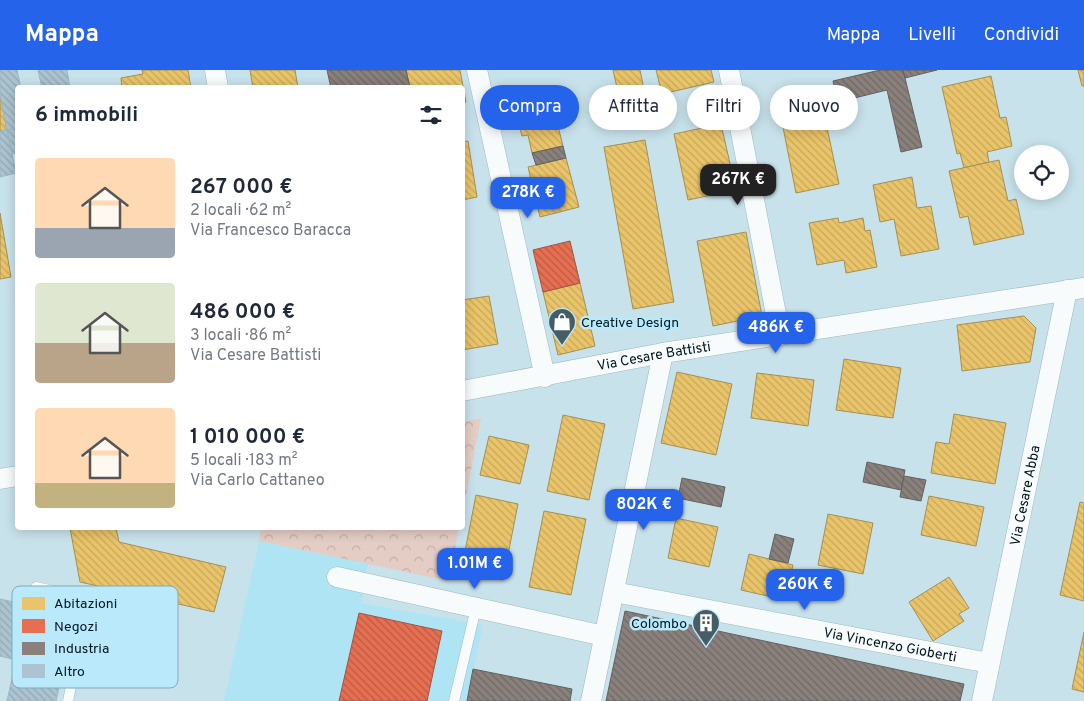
<!DOCTYPE html>
<html lang="it">
<meta charset="utf-8">
<style>
body{margin:0;font-family:Overpass,sans-serif;background:#f6f6f7;color:#1f2937;height:100vh;display:flex;flex-direction:column;font-size:19px;white-space:nowrap}
*{box-sizing:border-box;margin:0}
p{font-size:16px;color:#747a83}
.icon{flex:none;width:28px;height:28px;fill:none;stroke:currentColor;stroke-width:2;stroke-linecap:round;stroke-linejoin:round}
.map{position:relative;flex:1;overflow:hidden}
.panel{position:absolute;left:15px;top:15px;width:450px;height:445px;display:flex;flex-direction:column;background:#fff;border-radius:5px;box-shadow:0 2px 12px #0003}
.panel>*{flex:none}
.hud{position:absolute;left:480px;top:15px;width:475px;height:45px;display:flex;gap:10px}
.buttons{position:absolute;left:1014px;top:75px;display:grid;gap:10px}
.buttons a{display:grid;place-items:center;width:55px;height:55px;border-radius:50%;background:#fff;box-shadow:0 2px 12px #0003;font-size:25px}
.price{position:absolute;translate:-50% -42px;padding:0 11px;border-radius:10px;background:#2563eb;color:#fff;font-size:16px;line-height:32px;filter:drop-shadow(0 1px 2px #0008)}
.price::after{content:'';position:absolute;left:50%;top:30px;width:15px;height:11px;margin-left:-8px;background:inherit;clip-path:polygon(0 0,100% 0,50% 100%)}
.price.on{background:#222;color:#fff}
ul{padding:0;list-style:none}
li{display:flex;align-items:center;gap:15px;height:125px;padding:0 20px}
li span{display:grid;place-items:center;flex:none;width:140px;height:100px;border-radius:5px;color:#555}
li>.icon{margin-inline-start:auto}
span .icon{width:60px;height:60px;fill:#fffc;stroke-width:1}
li b{font-size:21px}
h2{display:flex;justify-content:space-between;align-items:center;height:60px;padding:0 20px;font-size:21px}
.tag{padding:0 18px;border-radius:22px;background:#fff;box-shadow:0 2px 12px #0003;font-size:18px;line-height:45px}
.tag.on{background:#2563eb;color:#fff}
header{display:flex;align-items:center;gap:30px;box-sizing:border-box;height:70px;padding:0 25px;background:#2563eb;color:#fff}
header strong{font-size:24px}
nav{display:flex;gap:28px;margin-inline-start:auto;font-size:18px}
.map>svg:first-child{display:block}
.built{fill:#afe4f5}
.park{fill:url(#park-crowns)}
.homes{fill:url(#homes-back-hatch);stroke:#a39053}
.shops{fill:url(#shops-back-hatch);stroke:#a25441}
.industry{fill:url(#industry-back-hatch);stroke:#616160}
.building{fill:url(#building-back-hatch);stroke:#9fb7c3}
.lines{fill:none;stroke-linecap:round;stroke-linejoin:round}
.lane-casing{stroke:#9cb8c1;stroke-width:11}
.street-casing{stroke:#9cb8c1;stroke-width:21}
.lane{stroke:#f7fbfc;stroke-width:10}
.street{stroke:#f7fbfc;stroke-width:20}
.labels{text-anchor:middle;stroke-width:5;stroke-linejoin:round;paint-order:stroke}
.poi-label{font-size:14px;fill:#00151d;stroke:#b9e9fa;text-anchor:start}
.street-label{font-size:14px;fill:#00151d;stroke:#b9e9fa}
.key{fill:#b9e9fa;stroke:#82a9b8;stroke-width:1}
.key-label{font-size:14px;fill:#00151d}
</style>
<header>
<strong>Mappa</strong>
<nav><a>Mappa</a><a>Livelli</a><a>Condividi</a></nav>
</header>
<div class="map">
<svg width="1084" height="631" viewBox="0 0 1084 631">
<defs>
<pattern id="park-crowns" width="20" height="18" patternUnits="userSpaceOnUse" patternTransform="scale(1.25)"><rect width="20" height="18" fill="#e4cdc5"/><path d="M2 6a3 3 0 1 1 6 0M12 15a3 3 0 1 1 6 0" fill="none" stroke="#c2afa9"/></pattern>
<pattern id="homes-back-hatch" width="6" height="6" patternUnits="userSpaceOnUse" patternTransform="scale(1.25)"><rect width="6" height="6" fill="#e9c46a"/><path d="M-1 5l2 2M0 0l6 6M5-1l2 2" fill="none" stroke="#c6a85b"/></pattern>
<pattern id="shops-back-hatch" width="6" height="6" patternUnits="userSpaceOnUse" patternTransform="scale(1.25)"><rect width="6" height="6" fill="#e76f51"/><path d="M-1 5l2 2M0 0l6 6M5-1l2 2" fill="none" stroke="#b95a43"/></pattern>
<pattern id="industry-back-hatch" width="6" height="6" patternUnits="userSpaceOnUse" patternTransform="scale(1.25)"><rect width="6" height="6" fill="#8a817c"/><path d="M-1 5l2 2M0 0l6 6M5-1l2 2" fill="none" stroke="#6e6865"/></pattern>
<pattern id="building-back-hatch" width="6" height="6" patternUnits="userSpaceOnUse" patternTransform="scale(1.25)"><rect width="6" height="6" fill="#acc4d1"/><path d="M-1 5l2 2M0 0l6 6M5-1l2 2" fill="none" stroke="#92a8b3"/></pattern>
</defs>
<rect width="100%" height="100%" fill="#c8e2eb"/>
<polygon class="built" points="259,471 368,494 361,533 483,555 467,631 224,631"/>
<g class="park">
<polygon points="481,348 463,441 463,352"/>
<polygon points="261,458 459,458 449,511 259,471"/>
</g>
<g class="homes">
<polygon points="142,0 188,0 191,18 122,18 121,8 143,4"/>
<polygon points="250,0 295,0 298,18 253,18"/>
<polygon points="406,0 460,0 466,32 462,33 462,18 410,18"/>
<polygon points="613,0 640,0 647,34 622,40"/>
<polygon points="656,0 711,0 714,12 662,24"/>
<polygon points="1078,0 1084,0 1084,16 1082,16"/>
<polygon points="991,6 1000,48 1006,47 1012,76 987,82 989,92 964,98 960,83 957,84 942,17"/>
<polygon points="546,23 549,37 553,36 563,76 532,83 528,65 522,66 513,32"/>
<polygon points="0,25 7,60 0,61"/>
<polygon points="822,34 839,114 796,123 780,42"/>
<polygon points="721,54 736,120 688,130 674,64"/>
<polygon points="645,70 674,232 633,239 604,77"/>
<polygon points="468,71 477,127 462,130 462,72"/>
<polygon points="566,88 579,137 540,147 528,97"/>
<polygon points="999,90 1008,131 1016,129 1024,164 974,175 968,146 960,148 949,101"/>
<polygon points="912,107 917,138 931,136 939,179 901,186 894,149 880,152 873,115"/>
<polygon points="0,143 11,207 0,209"/>
<polygon points="838,148 839,153 863,148 865,161 870,160 877,197 846,203 844,190 817,195 809,153"/>
<polygon points="746,162 762,246 713,256 697,171"/>
<polygon points="580,213 595,276 558,285 543,222"/>
<polygon points="489,226 498,274 462,280 462,230"/>
<polygon points="1024,246 1036,258 1030,292 962,301 957,255"/>
<polygon points="844,289 901,298 893,348 836,340"/>
<polygon points="677,302 732,314 716,385 661,373"/>
<polygon points="757,303 814,310 808,356 751,348"/>
<polygon points="954,344 1006,353 995,414 931,403 936,372 949,374"/>
<polygon points="563,345 605,354 589,430 547,421"/>
<polygon points="489,366 529,375 520,414 480,405"/>
<polygon points="476,425 518,434 503,510 461,502"/>
<polygon points="929,426 984,437 976,476 921,465"/>
<polygon points="1080,432 1084,433 1084,531 1060,525"/>
<polygon points="544,441 586,449 571,525 529,517"/>
<polygon points="828,444 873,453 863,504 818,495"/>
<polygon points="676,448 718,457 709,497 668,488"/>
<polygon points="70,458 116,458 119,472 226,497 214,542 80,512"/>
<polygon points="749,484 793,495 785,530 741,520"/>
<polygon points="949,507 969,538 959,544 964,551 933,571 909,532"/>
<polygon points="1084,562 1084,622 1072,619"/>
</g>
<g class="shops">
<polygon points="570,171 580,213 543,222 533,180"/>
<polygon points="359,543 442,561 427,631 339,631"/>
</g>
<g class="industry">
<polygon points="327,0 406,0 410,18 331,18"/>
<polygon points="880,0 903,0 922,77 901,82 887,20 838,32 833,11"/>
<polygon points="903,0 937,0 905,8"/>
<polygon points="563,76 566,88 536,95 532,83"/>
<polygon points="867,392 905,400 901,420 863,412"/>
<polygon points="904,406 926,410 921,431 900,427"/>
<polygon points="682,408 725,417 721,437 678,428"/>
<polygon points="775,464 794,469 788,493 769,489"/>
<polygon points="625,541 964,614 960,631 606,631"/>
<polygon points="473,599 572,619 570,631 467,631"/>
</g>
<g class="building">
<polygon points="0,0 17,0 21,18 18,18 18,58 7,60 0,25"/>
<polygon points="38,0 67,0 70,18 42,18"/>
<polygon points="18,58 18,83 12,84 7,60"/>
<polygon points="7,60 16,103 0,107 0,61"/>
<polygon points="0,529 75,546 56,631 7,631 16,590 0,586"/>
</g>
<g class="lines">
<defs>
<g id="lane">
<polyline points="36,517 89,529 68,631"/>
<polyline points="454,631 476,538"/>
</g>
<g id="street">
<polyline points="215,0 218,18"/>
<polyline points="477,0 545,307"/>
<polyline points="729,0 780,265"/>
<path id="s1" d="M 462,321 L 663,283 L 1084,218"/>
<polyline points="0,409 18,406"/>
<polyline points="337,507 604,566"/>
<path id="s2" d="M 614,522 L 989,593"/>
<polyline points="591,631 663,283"/>
<path id="s3" d="M 982,631 L 1067,220"/>
</g>
</defs>
<use href="#lane" class="lane-casing"/>
<use href="#street" class="street-casing"/>
<use href="#lane" class="lane"/>
<use href="#street" class="street"/>
</g>
<defs>
<symbol id="shop-pin" viewBox="-11 -11 22 30"><path d="M0 17L-7.5 6A9.5 9.5 0 1 1 7.5 6Z" fill="#465d65" stroke="#b9e9fa"/><path d="M-5-2.5h2.3a2.7 3.5 0 0 1 5.4 0H5L5.5 6h-11ZM-1.5-2.5h3a1.5 2.3 0 0 0-3 0Z" fill="#fff"/></symbol>
<symbol id="building-pin" viewBox="-11 -11 22 30"><path d="M0 17L-7.5 6A9.5 9.5 0 1 1 7.5 6Z" fill="#465d65" stroke="#b9e9fa"/><path d="M-4-6H4V6H1V3H-1V6H-4ZM-2.5-4.3h1.7v1.8h-1.7ZM.8-4.3h1.7v1.8H.8ZM-2.5-1h1.7V.8h-1.7ZM.8-1h1.7V.8H.8Z" fill="#fff"/></symbol>
</defs>
<g fill-rule="evenodd">
<use href="#shop-pin" x="546" y="236" width="32" height="43"/>
<use href="#building-pin" x="690" y="537" width="32" height="43"/>
</g>
<g class="labels">
<g class="poi-label">
<text x="581" y="257">Creative Design</text>
<text x="687" y="558" text-anchor="end">Colombo</text>
</g>
<g class="street-label">
<text dy="5" stroke="none"><textPath href="#s1" startOffset="195">Via Cesare Battisti</textPath></text>
<text dy="5" stroke="none"><textPath href="#s3" startOffset="210">Via Cesare Abba</textPath></text>
<text dy="5" stroke="none"><textPath href="#s2" startOffset="281">Via Vincenzo Gioberti</textPath></text>
</g>
</g>
<rect x="12" y="516" width="166" height="102" rx="8" class="key"/>
<rect x="22" y="527" width="23" height="13" fill="#e9c46a"/>
<rect x="22" y="549" width="23" height="14" fill="#e76f51"/>
<rect x="22" y="572" width="23" height="13" fill="#8a817c"/>
<rect x="22" y="594" width="23" height="14" fill="#acc4d1"/>
<g class="key-label">
<text x="54" y="538">Abitazioni</text>
<text x="54" y="561">Negozi</text>
<text x="54" y="583">Industria</text>
<text x="54" y="606">Altro</text>
</g>
</svg>
<div class="buttons">
<a><svg class="icon" aria-label="locate" viewBox="0 0 24 24"><circle cx="12" cy="12" r="6"/><path d="M12 2v4M12 18v4M2 12h4M18 12h4"/></svg></a>
</div>
<b class="price on" style="left:738px;top:136px">267K €</b>
<b class="price" style="left:528px;top:149px">278K €</b>
<b class="price" style="left:776px;top:284px">486K €</b>
<b class="price" style="left:644px;top:461px">802K €</b>
<b class="price" style="left:475px;top:520px">1.01M €</b>
<b class="price" style="left:805px;top:541px">260K €</b>
<div class="hud">
<a class="tag on">Compra</a>
<a class="tag">Affitta</a>
<a class="tag">Filtri</a>
<a class="tag">Nuovo</a>
</div>
<section class="panel">
<h2>6 immobili<svg class="icon" aria-label="filters" viewBox="0 0 24 24"><path d="M4 7h16M4 17h16"/><circle cx="9" cy="7" r="2"/><circle cx="15" cy="17" r="2"/></svg></h2>
<ul>
<li><span style="background:linear-gradient(#ffd9b3 70%,#9aa5b1 0)"><svg class="icon" aria-label="home" viewBox="0 0 24 24"><path d="M3 11l9-7 9 7M6 9v11h12V9"/></svg></span><div><b>267 000 €</b><p>2 locali · 62 m²</p><p>Via Francesco Baracca</p></div></li>
<li><span style="background:linear-gradient(#dfe7d0 60%,#b9a48a 0)"><svg class="icon" aria-label="home" viewBox="0 0 24 24"><path d="M3 11l9-7 9 7M6 9v11h12V9"/></svg></span><div><b>486 000 €</b><p>3 locali · 86 m²</p><p>Via Cesare Battisti</p></div></li>
<li><span style="background:linear-gradient(#ffd9b3 75%,#c2b280 0)"><svg class="icon" aria-label="home" viewBox="0 0 24 24"><path d="M3 11l9-7 9 7M6 9v11h12V9"/></svg></span><div><b>1 010 000 €</b><p>5 locali · 183 m²</p><p>Via Carlo Cattaneo</p></div></li>
</ul>
</section>
</div>
